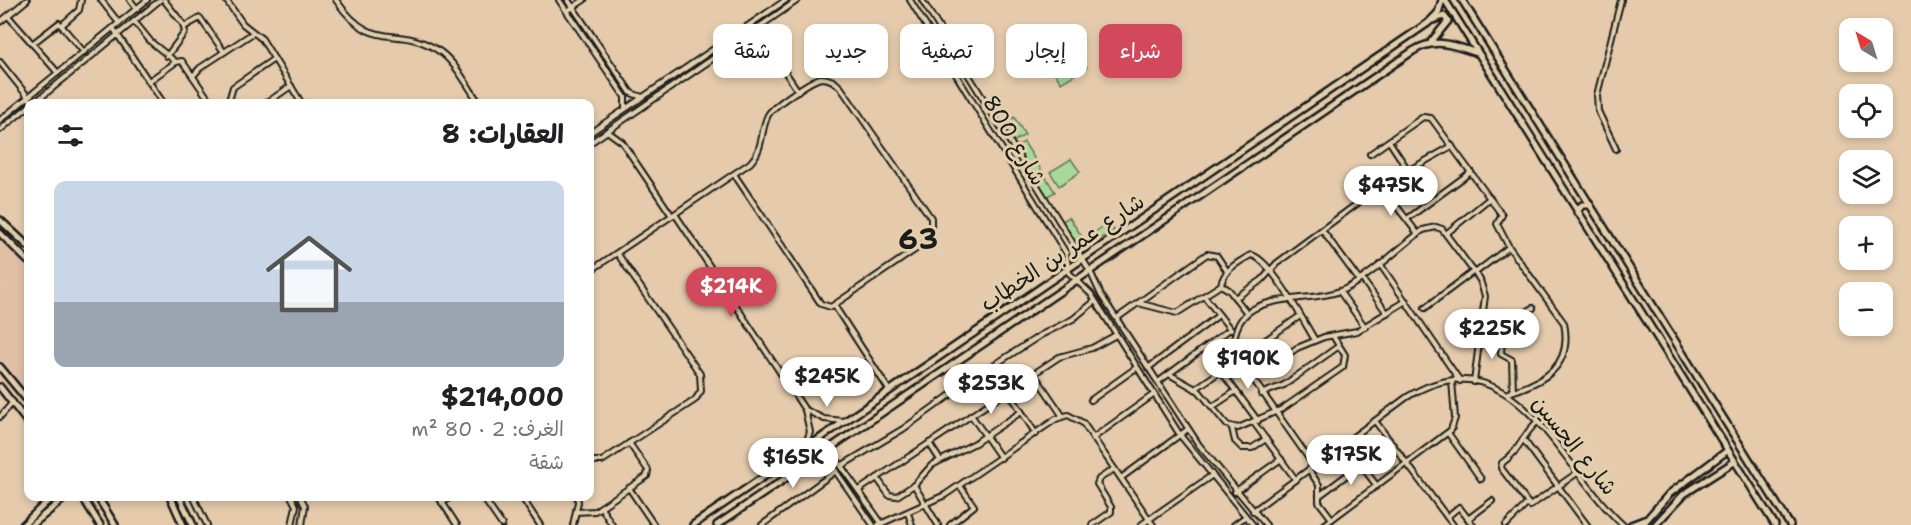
<!DOCTYPE html>
<html lang="ar">
<meta charset="utf-8">
<style>
body{margin:0;font-family:"Shantell Sans","Playpen Sans Arabic",sans-serif;background:#f6f6f6;color:#202124;direction:rtl;height:100vh;display:flex;flex-direction:column;font-size:22px;white-space:nowrap}
*{box-sizing:border-box;margin:0}
p{font-size:20px;color:#757577}
.icon{flex:none;width:33px;height:33px;fill:none;stroke:currentColor;stroke-width:2;stroke-linecap:round;stroke-linejoin:round}
.map{position:relative;flex:1;overflow:hidden;direction:ltr}
.drawer{position:absolute;left:24px;top:99px;width:570px;height:402px;display:flex;flex-direction:column;background:#fff;border-radius:12px;box-shadow:0 3px 9px #0003;direction:rtl}
.drawer>*{flex:none}
.hud{position:absolute;left:612px;top:24px;width:570px;height:54px;direction:rtl;display:flex;gap:12px}
.needle{width:39px;rotate:322deg}
.buttons{position:absolute;left:1839px;top:18px;display:grid;gap:12px}
.buttons a{display:grid;place-items:center;width:54px;height:54px;border-radius:12px;background:#fff;box-shadow:0 3px 9px #0003;font-size:30px}
.price{position:absolute;translate:-50% -51px;padding:0 14px;border-radius:21px;background:#fff;color:#222;font-size:20px;line-height:39px;filter:drop-shadow(0 2px 3px #0008)}
.price::after{content:'';position:absolute;left:50%;top:36px;width:18px;height:14px;margin-left:-9px;background:inherit;clip-path:polygon(0 0,100% 0,50% 100%)}
.price.active{background:#d1495b;color:#fff}
ul{padding:0;list-style:none}
li{display:grid;align-content:center;gap:12px;height:318px;padding:0 30px}
li span{display:grid;place-items:center;height:186px;border-radius:12px;color:#555}
li>.icon{margin-inline-start:auto}
span .icon{width:108px;height:108px;fill:#fffc;stroke-width:1}
li b{font-size:26px}
h2{display:flex;justify-content:space-between;align-items:center;height:72px;padding:0 30px;font-size:26px}
.pill{padding:0 21px;border-radius:12px;background:#fff;box-shadow:0 3px 9px #0003;font-size:21px;line-height:54px}
.pill.active{background:#d1495b;color:#fff}
.map>svg:first-child{display:block}
.built{fill:#e1bfa5}
.green{fill:#a8d99a;stroke:#627a5b;stroke-width:1.5}
.lines{fill:none;stroke-linecap:round;stroke-linejoin:round}
.minor-casing{stroke:#1c1c1c;stroke-width:8}
.tertiary-casing{stroke:#1c1c1c;stroke-width:10}
.minor{stroke:#e2d0ad;stroke-width:4}
.tertiary{stroke:#e2d0ad;stroke-width:5}
.labels{text-anchor:middle;stroke-width:6;stroke-linejoin:round;paint-order:stroke}
.street-label{font-size:22px;fill:#1c1c1c;stroke:#e2d0ad}
.district-label{font-size:28px;font-weight:bold;letter-spacing:1.5px;fill:#1c1c1c;stroke:#e2d0ad}
</style>
<div class="map">
<svg width="1911" height="525" viewBox="0 0 1911 525">
<rect width="100%" height="100%" fill="#e5cbac"/>
<filter id="ink" filterUnits="userSpaceOnUse"><feTurbulence type="fractalNoise" baseFrequency=".0167" numOctaves="2"/><feDisplacementMap in="SourceGraphic" scale="12" xChannelSelector="R" yChannelSelector="G"/><feConvolveMatrix kernelMatrix="1 2 1 2 8 2 1 2 1" color-interpolation-filters="sRGB"/></filter>
<g filter="url(#ink)">
<polygon class="built" points="0,231 28,258 28,416 0,381"/>
<g class="green">
<polygon points="1077,51 1087,67 1061,83 1051,67"/>
<polygon points="1014,117 1025,135 1013,142 1003,124"/>
<polygon points="1024,142 1055,192 1046,197 1016,147"/>
<polygon points="1071,159 1080,172 1059,186 1050,172"/>
<polygon points="1069,217 1084,240 1108,223 1114,230 1084,250 1078,247 1061,222"/>
</g>
<g class="lines">
<defs>
<g id="minor">
<polyline points="101,0 119,23"/>
<polyline points="130,0 137,9"/>
<polyline points="164,0 183,24 185,32 167,56"/>
<polyline points="226,0 243,24 262,39 302,104"/>
<path d="M 336,0 C 373,54 395,24 436,49 C 455,60 467,86 480,104"/>
<polyline points="559,0 625,97 625,108"/>
<polyline points="568,0 631,93 642,97"/>
<polyline points="910,0 1066,253 1069,273 1091,294 1180,435 1253,525"/>
<polyline points="922,0 1090,271 1101,295 1199,445 1266,525"/>
<polyline points="567,11 584,0"/>
<polyline points="8,16 58,73"/>
<polyline points="134,21 151,42 176,62"/>
<polyline points="0,22 27,0"/>
<polyline points="62,25 79,10 81,0"/>
<polyline points="184,27 200,18 224,52"/>
<polyline points="113,28 164,104"/>
<polyline points="756,29 798,91"/>
<polyline points="32,44 59,23 84,52"/>
<polyline points="0,62 33,103"/>
<polyline points="193,76 200,68 253,33"/>
<polyline points="149,81 176,62 182,61 212,104"/>
<polyline points="33,104 160,0"/>
<polyline points="228,104 233,87 274,59"/>
<polyline points="265,104 291,86"/>
<polyline points="0,120 147,0"/>
<polyline points="0,130 28,107"/>
<polyline points="607,131 622,142 672,216"/>
<polyline points="590,133 786,0"/>
<polyline points="1389,141 1408,170"/>
<polyline points="590,143 798,0"/>
<polyline points="1616,149 1598,111 1597,95 1621,0"/>
<path d="M 1370,154 L 1423,117 L 1431,118 L 1502,215 L 1497,224 L 1509,247 L 1564,323 C 1573,367 1544,382 1508,393"/>
<polyline points="1381,186 1418,234"/>
<polyline points="675,214 805,410 810,432 804,448"/>
<polyline points="1407,219 1471,172"/>
<polyline points="1322,230 1359,280"/>
<polyline points="1447,233 1490,198"/>
<polyline points="1380,264 1460,381"/>
<path d="M 590,271 L 750,163 C 764,149 760,131 768,115 C 773,106 811,80 821,78 C 830,78 836,82 841,88 L 931,218 L 931,234 L 925,243 L 831,307 L 821,304 L 734,174"/>
<polyline points="1475,273 1509,247"/>
<polyline points="1362,279 1387,313"/>
<path d="M 1221,285 C 1224,269 1239,262 1251,255 C 1270,258 1304,322 1315,340"/>
<polyline points="1340,292 1365,327"/>
<polyline points="1204,296 1231,330"/>
<polyline points="1235,298 1262,280 1277,263 1381,186 1452,146"/>
<polyline points="1138,303 1177,313 1221,285 1229,290 1247,313"/>
<polyline points="834,305 889,390"/>
<polyline points="1425,308 1474,271"/>
<polyline points="1117,318 1207,254 1217,256 1227,271"/>
<polyline points="1484,320 1509,323 1533,308"/>
<polyline points="1503,323 1501,354 1512,360 1513,391"/>
<polyline points="1148,368 1219,315"/>
<polyline points="1221,371 1258,421"/>
<polyline points="1034,374 1062,415"/>
<polyline points="1169,374 1199,391 1227,425 1238,428 1282,409 1343,367 1345,355 1333,336"/>
<polyline points="1251,380 1297,348 1324,337 1357,331 1406,301"/>
<polyline points="1158,382 1230,329"/>
<polyline points="1195,389 1300,316"/>
<polyline points="1008,391 1036,434"/>
<polyline points="1261,394 1284,385 1339,346"/>
<polyline points="1091,400 1136,368"/>
<polyline points="1212,407 1236,391"/>
<polyline points="806,410 824,419 844,421"/>
<polyline points="971,415 1001,458"/>
<polyline points="0,417 13,402"/>
<polyline points="1375,421 1453,525"/>
<path d="M 1538,421 C 1520,437 1522,449 1502,463 L 1501,468 L 1530,506 L 1577,473"/>
<polyline points="1254,423 1296,480"/>
<polyline points="1232,428 1235,441 1242,448 1252,448 1266,439"/>
<polyline points="1448,433 1481,479"/>
<polyline points="1093,438 1153,395"/>
<polyline points="1523,439 1587,525"/>
<polyline points="929,443 940,460"/>
<polyline points="829,449 882,524"/>
<polyline points="823,453 873,525"/>
<polyline points="590,461 602,461 695,400 701,391 700,374 617,253"/>
<polyline points="1361,465 1377,486"/>
<polyline points="841,466 903,429 977,376 1041,335 1073,319 1095,301"/>
<path d="M 1314,466 L 1234,352 C 1230,282 1310,309 1349,287 C 1376,272 1398,248 1423,230 L 1436,227 L 1442,229 L 1480,280 L 1485,296 L 1474,382"/>
<polyline points="1309,470 1319,485 1319,502 1332,519"/>
<polyline points="877,478 889,495 897,496 914,485 932,465 975,443 1021,412"/>
<polyline points="1121,478 1188,429"/>
<polyline points="914,485 938,525"/>
<polyline points="629,488 654,525"/>
<polyline points="859,490 1059,357 1092,348 1116,335"/>
<polyline points="1235,492 1281,459"/>
<polyline points="193,496 207,525"/>
<polyline points="291,496 296,506 292,525"/>
<polyline points="300,496 305,506 302,525"/>
<polyline points="438,496 457,525"/>
<polyline points="482,496 502,525"/>
<polyline points="521,496 540,525"/>
<polyline points="1319,496 1371,457"/>
<polyline points="442,503 452,496"/>
<polyline points="601,507 612,525"/>
<path d="M 1253,511 L 1407,397 C 1514,331 1560,469 1623,525"/>
<polyline points="576,512 595,511 647,476 648,470 629,443"/>
<polyline points="908,513 912,525"/>
<polyline points="1447,517 1459,507 1473,525"/>
<polyline points="1468,519 1492,501"/>
<polyline points="573,525 578,502 577,496"/>
<polyline points="762,525 836,471"/>
<polyline points="878,525 945,495 1056,419 1068,415 1083,423 1153,525"/>
<polyline points="950,525 974,506 960,486"/>
<polyline points="1092,525 1111,512 1111,507 1097,484 1099,479 1114,469"/>
<polyline points="1141,525 1211,476"/>
<polyline points="1234,525 1245,517"/>
<polyline points="1324,525 1451,430 1455,418 1452,381"/>
<polyline points="1506,525 1528,503"/>
</g>
<g id="tertiary">
<polyline points="1445,0 1775,525"/>
<polyline points="1462,0 1790,525"/>
<polyline points="1431,42 1448,21 1444,16 1433,20"/>
<polyline points="1577,212 1582,205 1590,205"/>
<polyline points="0,220 28,246"/>
<polyline points="0,233 28,261"/>
<polyline points="0,367 28,401"/>
<polyline points="0,387 28,423"/>
<polyline points="82,496 100,525"/>
<polyline points="97,496 115,525"/>
<polyline points="170,496 183,525"/>
<polyline points="179,496 193,525"/>
<polyline points="23,525 53,496"/>
<polyline points="32,525 67,496"/>
<polyline points="693,525 1428,23 1438,13 1442,0"/>
<path d="M 717,525 L 1413,51 C 1436,37 1453,45 1477,53"/>
<polyline points="1631,525 1644,520"/>
<polyline points="1642,525 1669,494 1727,451"/>
<polyline points="1655,525 1684,494 1734,462"/>
</g>
</defs>
<use href="#minor" class="minor-casing"/>
<use href="#tertiary" class="tertiary-casing"/>
<use href="#minor" class="minor"/>
<use href="#tertiary" class="tertiary"/>
</g>
</g>
<g class="labels">
<g class="street-label">
<text transform="translate(1015 140) rotate(59)" y="8">شارع 800</text>
<text transform="translate(1062 252) rotate(-34)" y="8">شارع عمر بن الخطاب</text>
<text transform="translate(1575 445) rotate(51)" y="8">شارع الحسين</text>
</g>
<g class="district-label">
<text x="919" y="249">63</text>
</g>
</g>
</svg>
<div class="buttons">
<a><svg class="needle" viewBox="-14 -14 28 28"><path d="M0-13l5 13h-10z" fill="#e53935"/><path d="M0 13l5-13h-10z" fill="#757577"/></svg></a>
<a><svg class="icon" aria-label="locate" viewBox="0 0 24 24"><circle cx="12" cy="12" r="6"/><path d="M12 2v4M12 18v4M2 12h4M18 12h4"/></svg></a>
<a><svg class="icon" aria-label="layers" viewBox="0 0 24 24"><path d="M12 4l9 5-9 5-9-5zM3 14l9 5 9-5"/></svg></a>
<a>+</a>
<a>−</a>
</div>
<b class="price" style="left:1391px;top:217px">$475K</b>
<b class="price active" style="left:731px;top:318px">$214K</b>
<b class="price" style="left:1492px;top:360px">$225K</b>
<b class="price" style="left:1248px;top:390px">$190K</b>
<b class="price" style="left:827px;top:408px">$245K</b>
<b class="price" style="left:991px;top:415px">$253K</b>
<b class="price" style="left:1351px;top:486px">$175K</b>
<b class="price" style="left:793px;top:489px">$165K</b>
<div class="hud">
<a class="pill active">شراء</a>
<a class="pill">إيجار</a>
<a class="pill">تصفية</a>
<a class="pill">جديد</a>
<a class="pill">شقة</a>
</div>
<section class="drawer">
<h2>العقارات: 8<svg class="icon" aria-label="filters" viewBox="0 0 24 24"><path d="M4 7h16M4 17h16"/><circle cx="9" cy="7" r="2"/><circle cx="15" cy="17" r="2"/></svg></h2>
<ul>
<li><span style="background:linear-gradient(#c9d6e8 65%,#9aa5b1 0)"><svg class="icon" aria-label="home" viewBox="0 0 24 24"><path d="M3 11l9-7 9 7M6 9v11h12V9"/></svg></span><div><b>$214,000</b><p>الغرف: 2 · 80 m²</p><p>شقة</p></div></li>
</ul>
</section>
</div>
